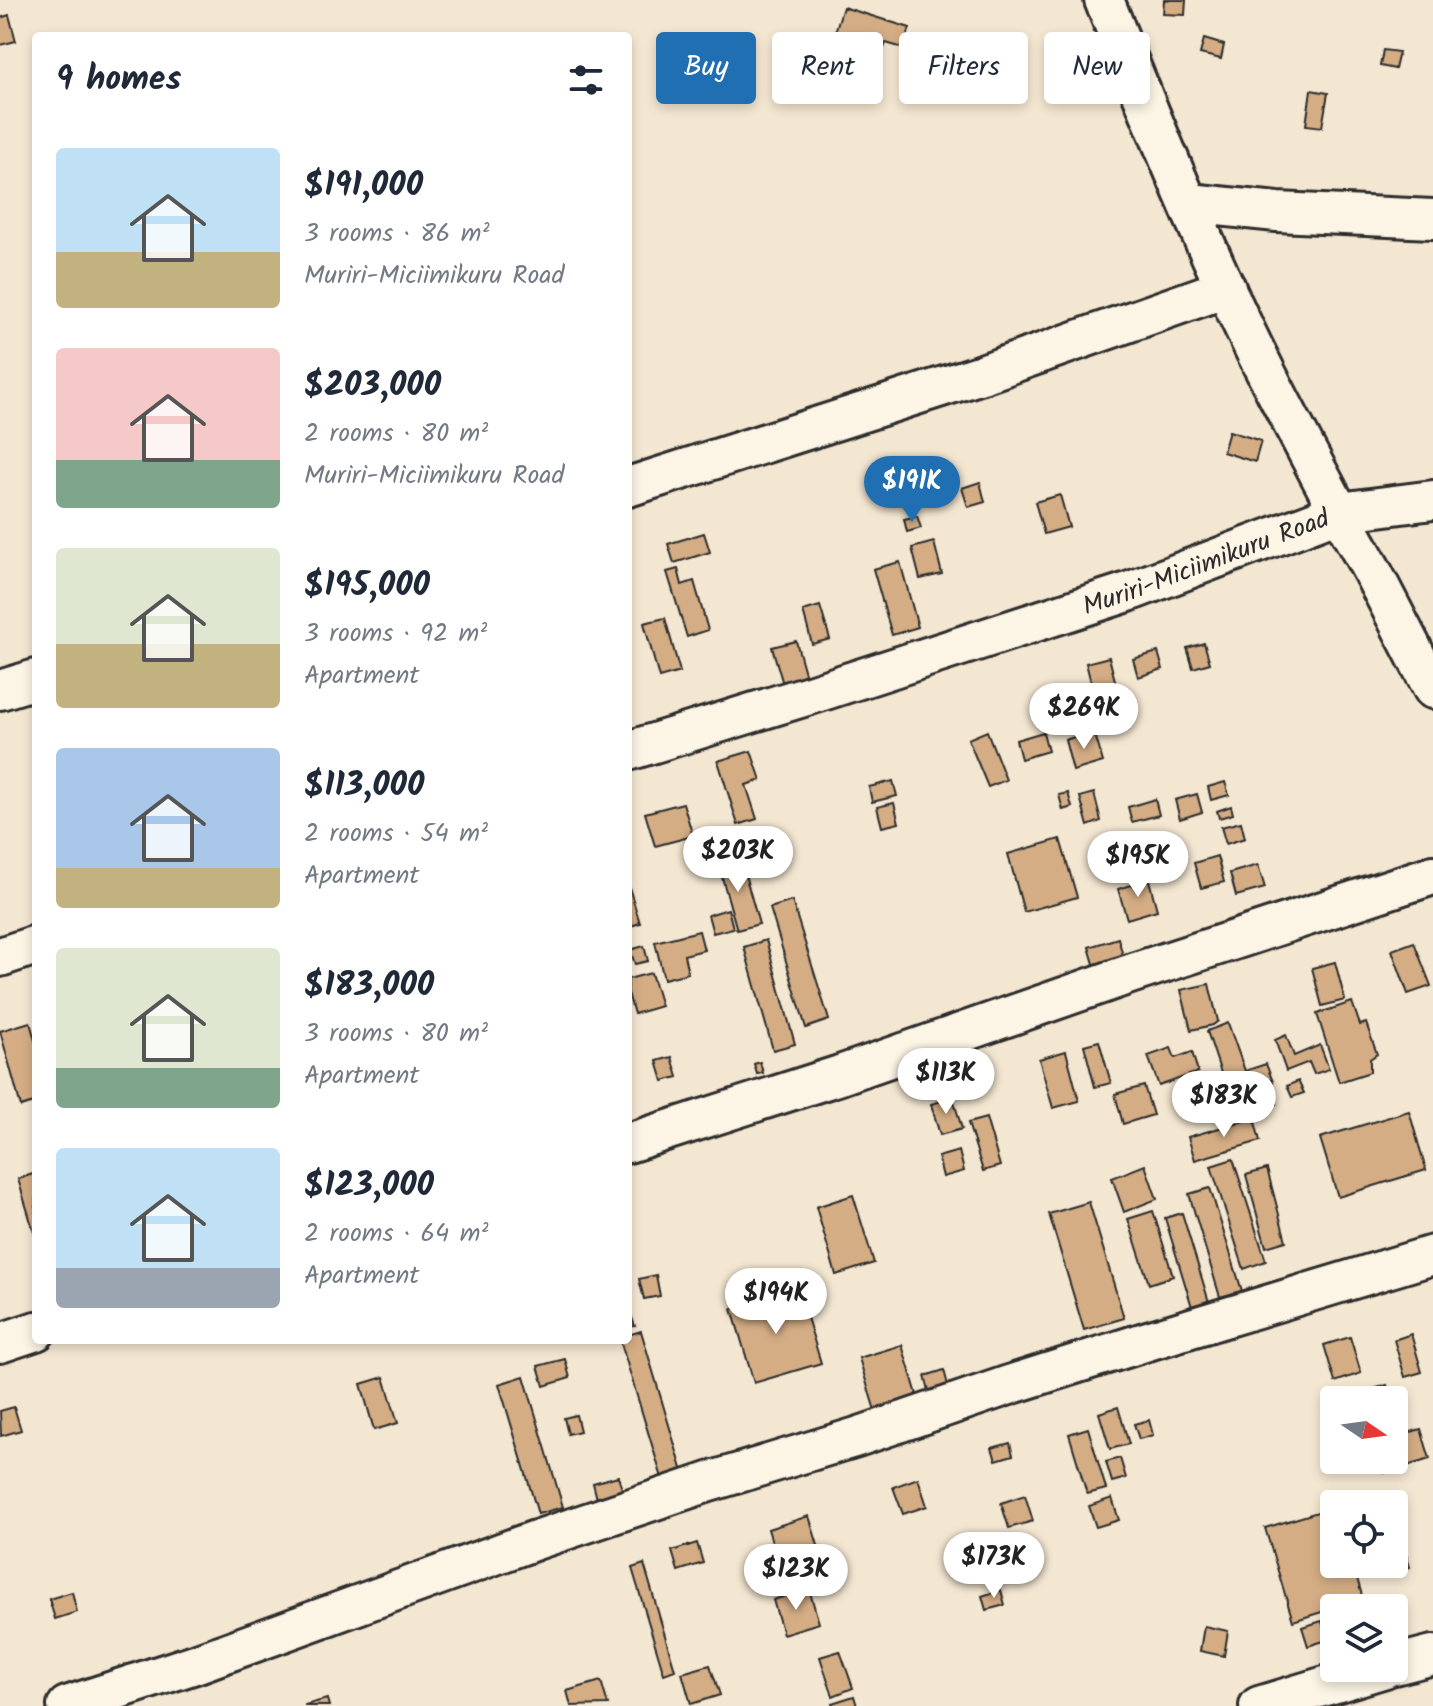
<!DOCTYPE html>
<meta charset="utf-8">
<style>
body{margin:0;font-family:Kalam,sans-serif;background:#f2f2f3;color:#1f2937;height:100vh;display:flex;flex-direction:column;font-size:30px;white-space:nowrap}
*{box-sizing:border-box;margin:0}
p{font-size:26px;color:#747a83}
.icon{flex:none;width:44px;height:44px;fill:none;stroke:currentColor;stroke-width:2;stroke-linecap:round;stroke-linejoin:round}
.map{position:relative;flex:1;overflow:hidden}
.sheet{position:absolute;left:32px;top:32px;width:600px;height:1312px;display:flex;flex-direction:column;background:#fff;border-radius:8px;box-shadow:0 4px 12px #0003}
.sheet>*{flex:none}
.guide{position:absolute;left:656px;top:32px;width:656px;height:72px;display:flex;gap:16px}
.needle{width:52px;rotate:103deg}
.fabs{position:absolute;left:1320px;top:1386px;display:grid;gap:16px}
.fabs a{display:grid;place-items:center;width:88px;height:88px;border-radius:8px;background:#fff;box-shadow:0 4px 12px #0003;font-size:40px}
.price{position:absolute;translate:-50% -68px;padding:0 18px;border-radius:28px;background:#fff;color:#222;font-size:26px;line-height:52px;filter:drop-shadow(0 2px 4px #0008)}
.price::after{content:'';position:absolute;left:50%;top:48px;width:24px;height:18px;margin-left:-12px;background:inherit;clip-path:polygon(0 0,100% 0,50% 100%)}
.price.on{background:#1f6fb2;color:#fff}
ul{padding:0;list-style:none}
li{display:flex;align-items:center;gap:24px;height:200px;padding:0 24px}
li span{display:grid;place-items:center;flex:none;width:224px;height:160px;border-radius:8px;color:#555}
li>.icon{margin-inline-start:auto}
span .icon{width:96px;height:96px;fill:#fffc;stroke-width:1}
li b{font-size:34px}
h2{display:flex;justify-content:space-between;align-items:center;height:96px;padding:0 24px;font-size:34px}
.chip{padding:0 28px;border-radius:8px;background:#fff;box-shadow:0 4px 12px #0003;font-size:28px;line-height:72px}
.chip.on{background:#1f6fb2;color:#fff}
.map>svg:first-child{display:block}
.building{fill:#d4ad85;stroke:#2b2b2b;stroke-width:2}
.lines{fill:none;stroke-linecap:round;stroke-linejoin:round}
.minor-casing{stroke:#2b2b2b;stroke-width:44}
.minor{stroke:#fcf5e5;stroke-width:38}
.labels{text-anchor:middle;stroke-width:8;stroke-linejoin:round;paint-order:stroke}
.street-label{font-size:26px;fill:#2b2b2b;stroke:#fcf5e5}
</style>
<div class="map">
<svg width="1433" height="1706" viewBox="0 0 1433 1706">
<rect width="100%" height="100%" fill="#f4e7d2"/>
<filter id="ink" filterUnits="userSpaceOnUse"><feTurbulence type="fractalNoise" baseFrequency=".0125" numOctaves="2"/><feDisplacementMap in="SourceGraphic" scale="16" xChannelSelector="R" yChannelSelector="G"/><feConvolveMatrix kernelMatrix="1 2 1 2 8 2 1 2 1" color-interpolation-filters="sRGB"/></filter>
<g filter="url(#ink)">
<g class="building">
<polygon points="1164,0 1186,0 1185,15 1163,14"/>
<polygon points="843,7 910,28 903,48 886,43 884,48 835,32"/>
<polygon points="9,15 16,41 0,45 0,18"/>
<polygon points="1204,39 1224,45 1221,59 1200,54"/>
<polygon points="1383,50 1399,52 1395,69 1380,66"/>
<polygon points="1311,90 1328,93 1322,127 1306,125"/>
<polygon points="1229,431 1261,441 1255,462 1223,452"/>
<polygon points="980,482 985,502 968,507 962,488"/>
<polygon points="1060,495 1069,527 1044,534 1035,502"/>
<polygon points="917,516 921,528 907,532 904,519"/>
<polygon points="704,533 710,552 674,563 668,544"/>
<polygon points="934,542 942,574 920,579 912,548"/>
<polygon points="900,562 918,627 892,635 873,569"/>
<polygon points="678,569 682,585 694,581 708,630 687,637 667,572"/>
<polygon points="820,606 830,639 812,644 803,611"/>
<polygon points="665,618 680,672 659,678 644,623"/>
<polygon points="796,641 808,684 785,691 772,647"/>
<polygon points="1204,643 1210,663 1193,668 1187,648"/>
<polygon points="1158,652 1163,669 1138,677 1133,659"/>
<polygon points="1109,657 1125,720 1102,726 1086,663"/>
<polygon points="1073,689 1081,718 1057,724 1049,696"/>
<polygon points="987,731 1006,780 988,787 968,739"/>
<polygon points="1094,731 1103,762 1073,771 1065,740"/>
<polygon points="1043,732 1048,751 1021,759 1016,740"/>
<polygon points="751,751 761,780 746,785 757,819 738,825 718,761"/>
<polygon points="893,781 897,796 872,802 869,787"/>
<polygon points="1225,782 1229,795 1211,800 1208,787"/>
<polygon points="1068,793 1072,807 1063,810 1059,795"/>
<polygon points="1094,793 1101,821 1088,826 1080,797"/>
<polygon points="1197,794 1202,812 1180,819 1175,800"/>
<polygon points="1155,799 1159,815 1132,822 1128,807"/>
<polygon points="683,803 693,836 655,846 645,813"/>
<polygon points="894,803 899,823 882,827 877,807"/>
<polygon points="1231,806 1233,814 1219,818 1217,811"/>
<polygon points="1241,822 1245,838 1226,844 1221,827"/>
<polygon points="772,833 783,857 758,868 748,843"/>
<polygon points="1060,839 1077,897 1024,912 1008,854"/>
<polygon points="1217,856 1224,882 1201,888 1194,863"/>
<polygon points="740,857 759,924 737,930 718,863"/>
<polygon points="1258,865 1265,888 1236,896 1230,873"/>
<polygon points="1149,880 1157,910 1127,919 1118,889"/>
<polygon points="628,884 640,923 628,927"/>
<polygon points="792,901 829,1020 806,1028 770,908"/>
<polygon points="728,909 733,928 713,933 708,915"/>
<polygon points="699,931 704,950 684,955 688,973 664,979 655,942"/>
<polygon points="1118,938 1126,966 1097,974 1089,947"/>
<polygon points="766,940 795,1044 773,1050 744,947"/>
<polygon points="1414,942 1431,986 1408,994 1392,950"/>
<polygon points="644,946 648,961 635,964 630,950"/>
<polygon points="1335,962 1345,1000 1322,1006 1312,968"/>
<polygon points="651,973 661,1006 634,1014 628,993 628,979"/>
<polygon points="1209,984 1218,1021 1213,1025 1191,1030 1181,990"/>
<polygon points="1352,1002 1360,1025 1366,1023 1377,1054 1370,1059 1370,1072 1339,1082 1317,1014"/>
<polygon points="30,1022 36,1044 36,1102 21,1107 0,1031"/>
<polygon points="1228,1023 1245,1071 1266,1064 1273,1082 1229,1097 1207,1031"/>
<polygon points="1286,1035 1294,1056 1320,1045 1329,1069 1314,1074 1309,1062 1286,1071 1275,1040"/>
<polygon points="1099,1041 1111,1083 1095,1087 1084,1045"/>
<polygon points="1171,1048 1175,1058 1192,1052 1198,1072 1159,1086 1148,1056"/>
<polygon points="1066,1051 1079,1101 1053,1108 1039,1059"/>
<polygon points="672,1057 678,1077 663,1081 657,1061"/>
<polygon points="760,1062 763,1073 757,1074 754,1064"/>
<polygon points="1298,1081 1304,1093 1292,1097 1287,1086"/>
<polygon points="1144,1086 1153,1115 1123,1124 1115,1094"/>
<polygon points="1274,1091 1277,1104 1263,1108 1260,1095"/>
<polygon points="953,1098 962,1129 940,1135 931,1104"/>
<polygon points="1409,1111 1426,1170 1338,1197 1320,1138"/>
<polygon points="986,1118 1000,1166 983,1171 968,1123"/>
<polygon points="1254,1118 1260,1141 1195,1160 1188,1137"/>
<polygon points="959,1151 964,1171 943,1177 938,1157"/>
<polygon points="1233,1159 1266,1261 1244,1269 1211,1166"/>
<polygon points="1145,1165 1157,1199 1124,1212 1112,1178"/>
<polygon points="1267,1169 1286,1241 1266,1247 1246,1175"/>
<polygon points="36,1173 36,1239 18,1179"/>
<polygon points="1210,1188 1242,1291 1220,1297 1189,1194"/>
<polygon points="853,1195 874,1263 836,1275 816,1207"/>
<polygon points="1089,1202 1124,1318 1084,1330 1049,1214"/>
<polygon points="1153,1211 1173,1276 1149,1284 1128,1219"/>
<polygon points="1182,1213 1209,1302 1192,1307 1165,1218"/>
<polygon points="656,1275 660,1296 644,1299 639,1279"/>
<polygon points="798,1288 821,1363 754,1383 732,1309"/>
<polygon points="628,1307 635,1326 628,1327"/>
<polygon points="641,1331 683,1472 662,1478 620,1340 628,1340 628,1335"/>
<polygon points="1411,1334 1422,1372 1405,1377 1394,1340"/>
<polygon points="1350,1337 1361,1373 1335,1382 1324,1345"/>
<polygon points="902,1345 919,1401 876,1414 859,1358"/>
<polygon points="565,1359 570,1378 544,1386 538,1366"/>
<polygon points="944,1370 949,1389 930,1395 925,1376"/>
<polygon points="524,1376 563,1507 538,1514 499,1384"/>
<polygon points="384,1377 398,1423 374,1430 361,1384"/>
<polygon points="1387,1385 1391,1400 1373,1400 1370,1390"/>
<polygon points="14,1407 21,1430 1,1436 0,1411"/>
<polygon points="1118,1407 1129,1444 1110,1449 1099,1413"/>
<polygon points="1334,1410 1334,1435 1330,1436 1323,1413"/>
<polygon points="576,1415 580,1431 568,1434 564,1418"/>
<polygon points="1149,1420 1153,1435 1139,1439 1134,1424"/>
<polygon points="1088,1428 1106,1489 1087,1494 1069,1434"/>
<polygon points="1421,1429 1430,1459 1384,1473 1380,1460 1394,1460 1394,1437"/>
<polygon points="1010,1443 1013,1455 996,1460 992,1448"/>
<polygon points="1120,1458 1126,1478 1112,1482 1106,1462"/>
<polygon points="618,1476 624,1496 598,1503 593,1483"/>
<polygon points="918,1478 927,1506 903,1514 893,1487"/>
<polygon points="1025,1495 1033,1521 1009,1528 1001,1503"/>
<polygon points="1388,1496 1391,1504 1361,1504"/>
<polygon points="1112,1498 1119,1520 1096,1527 1089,1506"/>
<polygon points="1334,1507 1334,1564 1353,1564 1363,1599 1293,1621 1265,1528"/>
<polygon points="1394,1514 1410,1567 1381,1576 1377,1564 1394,1564"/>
<polygon points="809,1516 824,1565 783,1578 768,1529"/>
<polygon points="697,1543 703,1563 678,1571 672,1551"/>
<polygon points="1023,1547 1030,1570 992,1582 985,1559"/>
<polygon points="644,1564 675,1670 664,1674 632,1568"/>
<polygon points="809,1589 819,1623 783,1634 773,1600"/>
<polygon points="1001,1590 1005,1605 986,1610 982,1596"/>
<polygon points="72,1592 77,1612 55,1619 49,1599"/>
<polygon points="1322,1621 1327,1640 1308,1646 1302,1627"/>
<polygon points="1204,1626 1228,1631 1224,1656 1200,1651"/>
<polygon points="840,1651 853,1688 833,1696 820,1657"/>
<polygon points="710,1665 720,1695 691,1704 682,1673"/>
<polygon points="601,1681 608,1705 571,1706 567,1691"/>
<polygon points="854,1696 857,1706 833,1706 832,1703"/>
<polygon points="327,1699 329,1706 305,1706 305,1705"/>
</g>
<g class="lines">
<defs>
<g id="minor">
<polyline points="1189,203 1277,212 1433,219"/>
<polyline points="628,487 982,374 1226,288"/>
<polyline points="1433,500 1339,512 1371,569 1433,689"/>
<polyline points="0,690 36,679"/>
<path id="s1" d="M 628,751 L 816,693 L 1128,592 L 1339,512 C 1308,452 1275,393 1246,332 C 1194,223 1149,112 1104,0"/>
<polyline points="0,957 36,945"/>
<polyline points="628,1143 840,1075 1130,974 1433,875"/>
<polyline points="0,1343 36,1331"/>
<polyline points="1394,1665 1433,1655"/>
<polyline points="67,1706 195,1664 536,1540 709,1482 857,1437 1012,1384 1151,1340 1433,1255"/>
<polyline points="1259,1706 1385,1668"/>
</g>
</defs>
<use href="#minor" class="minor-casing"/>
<use href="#minor" class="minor"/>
</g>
</g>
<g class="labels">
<g class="street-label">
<text dy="9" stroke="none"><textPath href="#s1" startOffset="608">Muriri-Miciimikuru Road</textPath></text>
</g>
</g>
</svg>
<div class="fabs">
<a><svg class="needle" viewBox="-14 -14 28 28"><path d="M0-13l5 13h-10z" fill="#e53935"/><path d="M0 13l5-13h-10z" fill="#747a83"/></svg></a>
<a><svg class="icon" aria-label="locate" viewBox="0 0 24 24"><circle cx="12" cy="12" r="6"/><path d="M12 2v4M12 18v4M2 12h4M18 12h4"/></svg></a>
<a><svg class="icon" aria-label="layers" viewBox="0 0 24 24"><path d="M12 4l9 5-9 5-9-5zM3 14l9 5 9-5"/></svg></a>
</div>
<b class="price on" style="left:912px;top:524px">$191K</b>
<b class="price" style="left:1084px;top:751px">$269K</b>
<b class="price" style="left:738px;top:894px">$203K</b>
<b class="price" style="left:1138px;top:899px">$195K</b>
<b class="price" style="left:946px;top:1116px">$113K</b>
<b class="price" style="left:1224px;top:1139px">$183K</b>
<b class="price" style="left:776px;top:1336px">$194K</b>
<b class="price" style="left:994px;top:1600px">$173K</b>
<b class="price" style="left:796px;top:1612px">$123K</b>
<div class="guide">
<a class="chip on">Buy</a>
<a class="chip">Rent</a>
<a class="chip">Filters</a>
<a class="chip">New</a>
</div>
<section class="sheet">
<h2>9 homes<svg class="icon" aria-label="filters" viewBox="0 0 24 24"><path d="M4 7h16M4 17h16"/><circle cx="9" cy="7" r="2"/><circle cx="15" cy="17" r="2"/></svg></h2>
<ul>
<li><span style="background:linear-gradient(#bfe0f5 65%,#c2b280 0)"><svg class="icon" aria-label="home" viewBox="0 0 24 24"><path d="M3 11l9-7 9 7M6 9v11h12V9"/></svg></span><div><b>$191,000</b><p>3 rooms · 86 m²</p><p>Muriri-Miciimikuru Road</p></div></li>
<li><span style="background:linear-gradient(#f6c9c9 70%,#7fa58c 0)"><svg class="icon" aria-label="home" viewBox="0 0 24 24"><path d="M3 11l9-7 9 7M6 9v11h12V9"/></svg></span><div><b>$203,000</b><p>2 rooms · 80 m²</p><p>Muriri-Miciimikuru Road</p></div></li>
<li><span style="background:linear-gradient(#dfe7d0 60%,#c2b280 0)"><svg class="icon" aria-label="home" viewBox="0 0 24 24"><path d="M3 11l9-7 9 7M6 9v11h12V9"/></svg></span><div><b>$195,000</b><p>3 rooms · 92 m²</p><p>Apartment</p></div></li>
<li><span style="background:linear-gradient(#a9c7e8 75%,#c2b280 0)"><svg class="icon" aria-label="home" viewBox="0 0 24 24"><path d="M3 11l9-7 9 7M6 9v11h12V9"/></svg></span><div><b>$113,000</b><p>2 rooms · 54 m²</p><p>Apartment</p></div></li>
<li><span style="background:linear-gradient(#dfe7d0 75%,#7fa58c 0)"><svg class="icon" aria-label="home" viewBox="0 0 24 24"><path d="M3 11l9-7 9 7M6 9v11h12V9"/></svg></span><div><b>$183,000</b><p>3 rooms · 80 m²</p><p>Apartment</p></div></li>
<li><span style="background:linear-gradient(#bfe0f5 75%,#9aa5b1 0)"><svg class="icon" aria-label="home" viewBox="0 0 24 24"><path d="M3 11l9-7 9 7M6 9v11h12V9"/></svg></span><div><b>$123,000</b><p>2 rooms · 64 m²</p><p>Apartment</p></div></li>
</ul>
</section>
</div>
